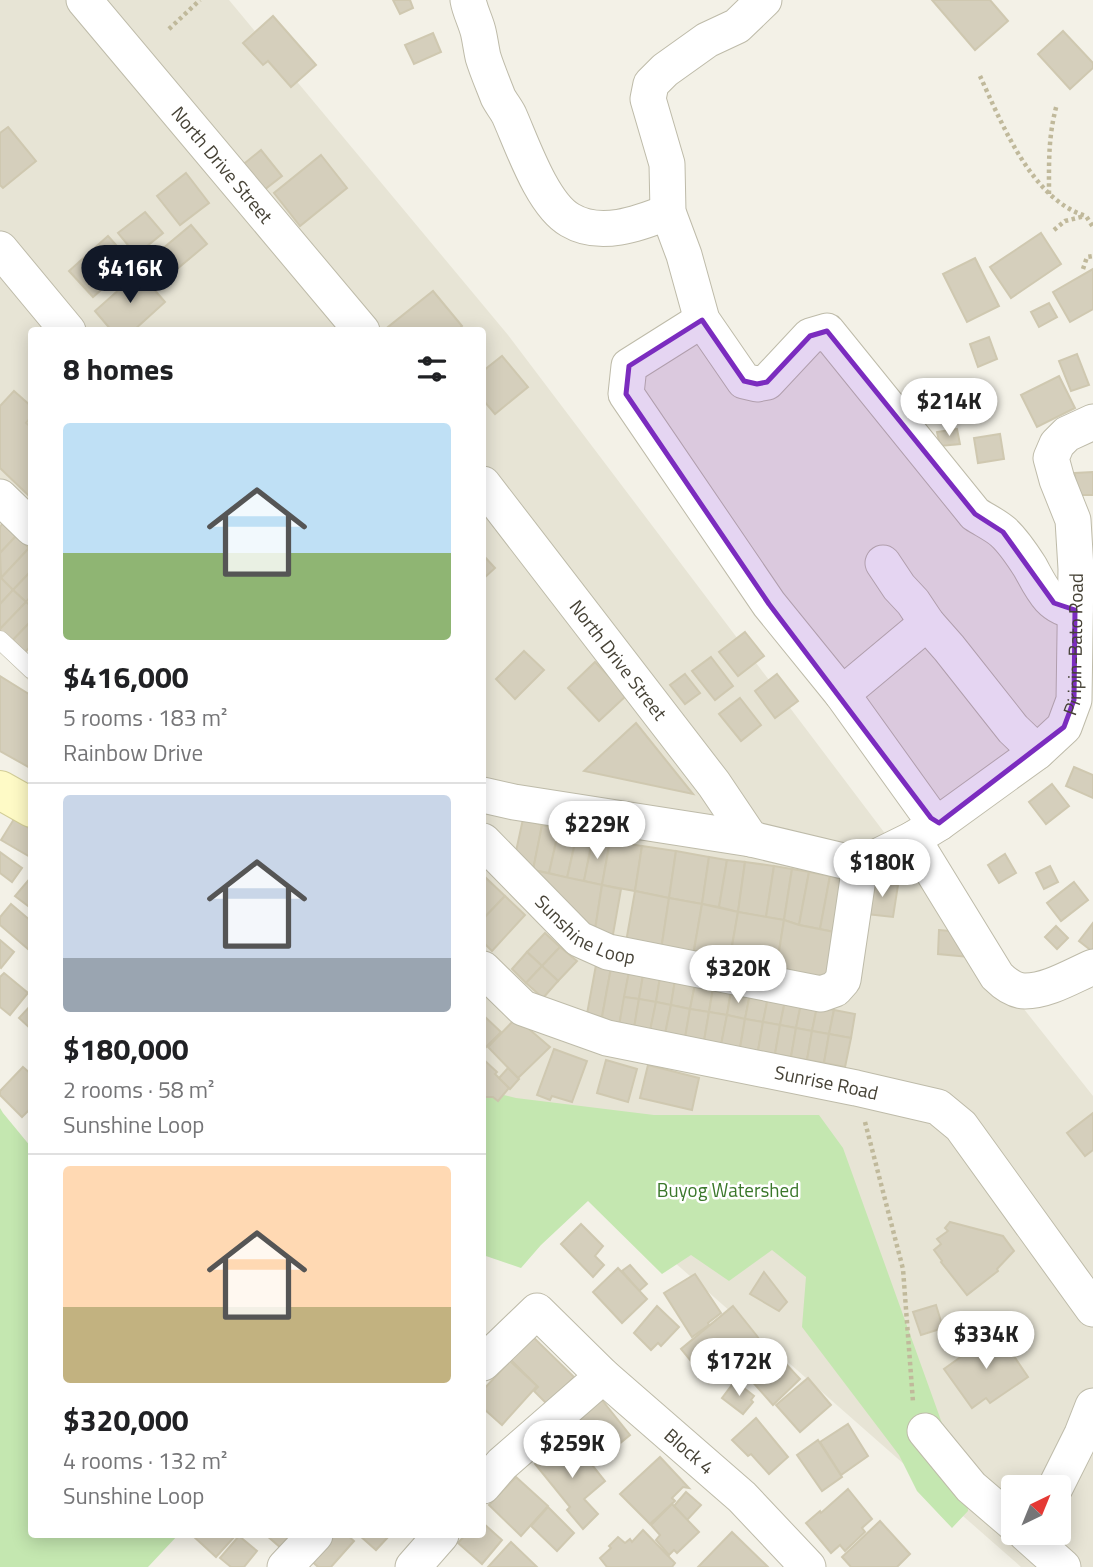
<!DOCTYPE html>
<meta charset="utf-8">
<style>
body{margin:0;font-family:"Titillium Web",sans-serif;background:#f6f6f6;color:#202124;height:100vh;display:flex;flex-direction:column;font-size:26px;white-space:nowrap}
*{box-sizing:border-box;margin:0}
p{font-size:23px;color:#757577}
.icon{flex:none;width:38px;height:38px;fill:none;stroke:currentColor;stroke-width:2;stroke-linecap:round;stroke-linejoin:round}
.map{position:relative;flex:1;overflow:hidden}
.side{position:absolute;left:28px;top:327px;width:458px;height:1211px;display:flex;flex-direction:column;background:#fff;border-radius:7px;box-shadow:0 4px 18px #0003}
.side>*{flex:none}
.needle{width:46px;rotate:43deg}
.buttons{position:absolute;left:1001px;top:1475px;display:grid;gap:14px}
.buttons a{display:grid;place-items:center;width:70px;height:70px;border-radius:7px;background:#fff;box-shadow:0 4px 18px #0003;font-size:35px}
.price{position:absolute;translate:-50% -60px;padding:0 16px;border-radius:24px;background:#fff;color:#222;font-size:23px;line-height:46px;filter:drop-shadow(0 2px 4px #0008)}
.price::after{content:'';position:absolute;left:50%;top:42px;width:21px;height:16px;margin-left:-10px;background:inherit;clip-path:polygon(0 0,100% 0,50% 100%)}
.price.on{background:#111827;color:#fff}
ul{padding:0;list-style:none}
li{display:grid;align-content:center;gap:14px;height:371px;padding:0 35px}
li+li{border-top:2px solid #e0e0e0}
li span{display:grid;place-items:center;height:217px;border-radius:7px;color:#555}
li>.icon{margin-inline-start:auto}
span .icon{width:126px;height:126px;fill:#fffc;stroke-width:1}
li b{font-size:30px}
h2{display:flex;justify-content:space-between;align-items:center;height:84px;padding:0 35px;font-size:30px}
.map>svg:first-child{display:block}
.residential{fill:#e7e4d5;fill-rule:evenodd}
.green{fill:#c4e7b0}
.building{fill:#d5cfbc;stroke:#cfc8b0;stroke-width:2}
.lines{fill:none;stroke-linecap:round;stroke-linejoin:round}
.lane-casing{stroke:#bebba9;stroke-width:19}
.street-casing{stroke:#bebba9;stroke-width:37}
.secondary-casing{stroke:#d2cd97;stroke-width:40}
.path{stroke:#c0b99b;stroke-width:4.5;stroke-dasharray:3.5 3.5;stroke-linecap:butt}
.lane{stroke:#fff;stroke-width:18}
.street{stroke:#fff;stroke-width:35}
.secondary{stroke:#fefac6;stroke-width:38}
.marked{fill:#7b2cbf;fill-opacity:0.2;stroke:#7b2cbf;stroke-width:5;stroke-linejoin:round}
.labels{text-anchor:middle;stroke-width:5;stroke-linejoin:round;paint-order:stroke}
.street-label{font-size:19px;fill:#464236;stroke:#fff}
.park-label{font-size:19px;fill:#3a772a;stroke:#fff}
</style>
<div class="map">
<svg width="1093" height="1567" viewBox="0 0 1093 1567">
<rect width="100%" height="100%" fill="#f3f1e7"/>
<path class="residential" d="M 0,0 L 229,0 L 508,335 L 896,848 L 1093,1096 L 1093,1567 L 1021,1567 L 483,1094 L 483,331 L 32,331 L 31,683 L 0,652 ZM 1013,1488 L 1059,1488 L 1059,1533 L 1013,1533 Z"/>
<g class="green">
<polygon points="483,1090 516,1098 654,1115 819,1115 843,1148 966,1490 968,1511 952,1528 917,1491 899,1455 802,1327 806,1277 772,1250 729,1281 691,1255 662,1274 588,1201 541,1245 521,1268 483,1255"/>
<polygon points="0,1108 3,1113 31,1147 32,1535 178,1535 148,1567 0,1567"/>
</g>
<g class="building">
<polygon points="393,0 410,0 413,8 400,14"/>
<polygon points="932,0 990,0 1008,21 975,50"/>
<polygon points="273,16 316,65 291,87 268,61 263,65 243,43"/>
<polygon points="1063,31 1093,63 1093,68 1070,89 1038,54"/>
<polygon points="433,33 441,52 414,64 405,45"/>
<polygon points="8,127 36,161 3,188 0,185 0,133"/>
<polygon points="261,150 282,176 255,197 234,172"/>
<polygon points="321,155 347,188 300,226 274,193"/>
<polygon points="186,173 209,203 180,225 157,196"/>
<polygon points="145,212 163,233 136,255 118,233"/>
<polygon points="191,225 207,244 159,284 143,265"/>
<polygon points="1041,233 1061,264 1011,298 990,267"/>
<polygon points="108,236 132,263 93,297 69,271"/>
<polygon points="975,258 999,306 967,322 943,274"/>
<polygon points="1093,269 1093,309 1070,322 1053,292"/>
<polygon points="139,272 165,302 133,331 112,331 95,311"/>
<polygon points="433,291 462,326 457,331 391,331 388,327"/>
<polygon points="1049,303 1057,317 1039,327 1031,312"/>
<polygon points="989,337 997,359 978,367 970,344"/>
<polygon points="1077,354 1089,385 1071,391 1059,361"/>
<polygon points="502,356 528,387 495,414 483,400 483,371"/>
<polygon points="1059,376 1075,408 1037,427 1021,395"/>
<polygon points="14,391 32,407 32,416 26,423 32,428 32,492 28,495 0,468 0,406"/>
<polygon points="955,391 963,411 940,420 932,401"/>
<polygon points="957,429 960,444 940,446 937,432"/>
<polygon points="1000,434 1004,459 978,463 974,438"/>
<polygon points="1093,472 1093,495 1076,495 1075,473"/>
<polygon points="3,523 16,536 0,553 0,527"/>
<polygon points="16,536 29,548 1,578 0,553"/>
<polygon points="29,548 32,550 32,570 13,590 1,578"/>
<polygon points="483,555 495,568 483,579"/>
<polygon points="32,570 32,595 26,602 13,590"/>
<polygon points="1,578 13,590 0,604 0,579"/>
<polygon points="13,590 26,602 0,629 0,604"/>
<polygon points="26,602 32,607 32,620 11,642 0,632 0,629"/>
<polygon points="32,620 32,645 23,654 11,642"/>
<polygon points="745,632 764,656 738,676 719,652"/>
<polygon points="524,651 544,670 515,699 496,679"/>
<polygon points="711,657 733,686 715,700 692,671"/>
<polygon points="595,662 627,695 599,721 568,688"/>
<polygon points="685,674 700,693 685,704 670,685"/>
<polygon points="777,674 798,701 775,718 755,691"/>
<polygon points="0,676 32,696 32,769 0,751"/>
<polygon points="740,698 761,725 741,741 719,714"/>
<polygon points="636,723 693,794 584,771"/>
<polygon points="1074,767 1093,775 1093,798 1066,786"/>
<polygon points="1052,784 1069,806 1046,824 1029,802"/>
<polygon points="14,819 32,830 32,858 1,840"/>
<polygon points="523,819 542,825 533,870 515,856"/>
<polygon points="542,825 559,829 549,873 533,870"/>
<polygon points="559,829 577,834 567,878 549,873"/>
<polygon points="577,834 593,837 584,881 567,878"/>
<polygon points="593,837 610,841 602,885 584,881"/>
<polygon points="610,841 642,846 635,891 602,885"/>
<polygon points="642,846 676,851 669,898 635,891"/>
<polygon points="676,851 709,857 702,904 669,898"/>
<polygon points="0,852 22,868 12,882 0,873"/>
<polygon points="1005,854 1016,873 999,883 988,865"/>
<polygon points="709,857 727,860 719,907 702,904"/>
<polygon points="727,860 745,862 738,912 719,907"/>
<polygon points="745,862 774,866 766,917 738,912"/>
<polygon points="774,866 792,869 784,920 766,917"/>
<polygon points="1050,866 1058,882 1044,889 1036,873"/>
<polygon points="792,869 809,872 799,925 784,920"/>
<polygon points="533,870 602,885 594,936"/>
<polygon points="809,872 830,876 820,929 799,925"/>
<polygon points="32,876 32,909 15,896"/>
<polygon points="830,876 849,879 839,933 820,929"/>
<polygon points="485,877 505,896 483,919 483,879"/>
<polygon points="871,881 898,885 893,917 867,914"/>
<polygon points="1074,882 1088,900 1061,921 1047,903"/>
<polygon points="602,885 621,889 612,940 594,936"/>
<polygon points="635,891 669,898 661,950 626,942"/>
<polygon points="505,896 525,915 492,951 483,942 483,919"/>
<polygon points="669,898 702,904 693,956 661,950"/>
<polygon points="11,904 32,922 32,944 28,949 0,925 0,917"/>
<polygon points="702,904 738,912 729,963 693,956"/>
<polygon points="738,912 784,920 776,970 729,963"/>
<polygon points="784,920 799,925 839,933 825,981 776,970"/>
<polygon points="1093,923 1093,952 1079,941"/>
<polygon points="1056,926 1068,938 1057,949 1045,937"/>
<polygon points="939,930 971,933 969,957 938,954"/>
<polygon points="545,933 560,947 542,966 527,952"/>
<polygon points="0,940 14,952 1,968 0,967"/>
<polygon points="560,947 577,961 558,981 542,966"/>
<polygon points="527,952 542,966 526,983 512,969"/>
<polygon points="596,965 611,968 602,1017 587,1014"/>
<polygon points="542,966 558,981 543,998 526,983"/>
<polygon points="611,968 629,972 619,1026 602,1017"/>
<polygon points="629,972 643,975 639,999 624,997"/>
<polygon points="4,973 28,993 10,1015 0,1007 0,977"/>
<polygon points="643,975 660,977 656,1002 639,999"/>
<polygon points="660,977 675,980 671,1005 656,1002"/>
<polygon points="675,980 695,984 690,1009 671,1005"/>
<polygon points="695,984 713,988 709,1012 690,1009"/>
<polygon points="713,988 731,991 727,1015 709,1012"/>
<polygon points="731,991 750,994 745,1019 727,1015"/>
<polygon points="750,994 768,997 763,1022 745,1019"/>
<polygon points="624,997 639,999 634,1028 619,1026"/>
<polygon points="768,997 785,1001 780,1025 763,1022"/>
<polygon points="639,999 656,1002 650,1031 634,1028"/>
<polygon points="785,1001 801,1004 796,1028 780,1025"/>
<polygon points="656,1002 671,1005 665,1034 650,1031"/>
<polygon points="32,1004 32,1030 19,1018"/>
<polygon points="801,1004 817,1007 812,1031 796,1028"/>
<polygon points="671,1005 690,1009 685,1038 665,1034"/>
<polygon points="817,1007 834,1010 829,1034 812,1031"/>
<polygon points="690,1009 709,1012 704,1041 685,1038"/>
<polygon points="834,1010 855,1014 851,1038 829,1034"/>
<polygon points="709,1012 727,1015 721,1045 704,1041"/>
<polygon points="483,1015 501,1032 483,1050"/>
<polygon points="727,1015 745,1019 740,1048 721,1045"/>
<polygon points="516,1018 550,1047 518,1078 488,1047"/>
<polygon points="745,1019 763,1022 758,1051 740,1048"/>
<polygon points="763,1022 780,1025 775,1054 758,1051"/>
<polygon points="780,1025 796,1028 791,1057 775,1054"/>
<polygon points="796,1028 812,1031 807,1060 791,1057"/>
<polygon points="812,1031 829,1034 824,1063 807,1060"/>
<polygon points="829,1034 851,1038 845,1067 824,1063"/>
<polygon points="554,1049 587,1061 572,1102 552,1096 550,1100 537,1095"/>
<polygon points="483,1059 497,1072 495,1074 509,1088 498,1101 493,1097 483,1097"/>
<polygon points="606,1060 637,1069 628,1102 597,1093"/>
<polygon points="648,1065 699,1078 692,1110 640,1098"/>
<polygon points="23,1067 32,1075 32,1107 22,1117 0,1095 0,1091"/>
<polygon points="508,1068 519,1079 510,1089 499,1078"/>
<polygon points="1093,1113 1093,1150 1085,1156 1067,1133"/>
<polygon points="950,1222 1003,1236 1014,1251 997,1269 998,1271 967,1295 941,1262 942,1261 934,1250 941,1244 937,1239 948,1231 945,1228"/>
<polygon points="581,1224 603,1246 595,1256 604,1265 593,1277 561,1244"/>
<polygon points="630,1265 647,1284 639,1291 622,1271"/>
<polygon points="618,1268 647,1299 622,1323 593,1292"/>
<polygon points="764,1272 787,1302 779,1311 750,1294"/>
<polygon points="695,1274 721,1313 708,1323 709,1325 692,1337 664,1293"/>
<polygon points="936,1305 943,1328 921,1335 913,1312"/>
<polygon points="657,1306 679,1327 661,1346 658,1343 651,1350 634,1333"/>
<polygon points="733,1306 761,1341 709,1383 681,1349"/>
<polygon points="997,1331 1028,1377 990,1403 986,1398 972,1408 944,1369"/>
<polygon points="530,1334 574,1377 548,1405 534,1391 538,1387 509,1358"/>
<polygon points="770,1347 800,1379 773,1405 742,1370"/>
<polygon points="510,1361 537,1386 502,1425 483,1408 483,1390"/>
<polygon points="808,1378 831,1405 800,1432 776,1405"/>
<polygon points="735,1381 754,1396 751,1400 753,1402 743,1414 722,1398"/>
<polygon points="598,1395 630,1435 597,1462 566,1422"/>
<polygon points="756,1418 788,1457 769,1474 751,1454 748,1456 732,1440"/>
<polygon points="848,1424 868,1456 841,1475 820,1442"/>
<polygon points="572,1440 605,1481 584,1499 598,1514 583,1529 567,1510 570,1507 535,1464 552,1450 555,1454"/>
<polygon points="818,1440 842,1477 822,1491 797,1455"/>
<polygon points="660,1457 689,1488 683,1487 672,1498 675,1501 650,1524 620,1494"/>
<polygon points="516,1477 548,1506 521,1536 489,1505"/>
<polygon points="848,1489 872,1519 862,1528 865,1532 845,1551 840,1545 831,1553 806,1523 820,1511 821,1513"/>
<polygon points="686,1492 701,1505 687,1520 674,1506"/>
<polygon points="672,1504 699,1532 677,1553 674,1550 669,1555 656,1540 660,1535 651,1525"/>
<polygon points="548,1507 574,1533 557,1551 531,1526"/>
<polygon points="880,1521 910,1554 897,1567 851,1567 842,1557"/>
<polygon points="483,1523 502,1540 482,1564 458,1543 465,1535 483,1535"/>
<polygon points="643,1530 675,1563 672,1567 607,1567 600,1558 611,1548 609,1546 618,1537 625,1543 630,1539 632,1542"/>
<polygon points="732,1532 766,1565 768,1567 698,1567"/>
<polygon points="192,1535 236,1535 216,1557"/>
<polygon points="266,1535 292,1535 281,1548"/>
<polygon points="323,1535 347,1535 354,1541 331,1567 318,1567 305,1555"/>
<polygon points="359,1535 390,1535 376,1550"/>
<polygon points="239,1536 257,1551 244,1567 231,1567 220,1558"/>
<polygon points="511,1542 537,1567 488,1567"/>
</g>
<g class="lines">
<defs>
<polyline id="lane" points="0,640 32,670"/>
<g id="street">
<path id="s1" d="M 84,0 L 362,331"/>
<path d="M 468,0 C 470,11 475,20 478,31 C 480,39 481,48 483,57 C 487,70 493,84 498,97 C 501,103 506,109 509,115 C 522,144 542,204 570,220 C 600,238 638,224 668,212"/>
<path d="M 764,0 L 737,26 L 707,40 L 665,70 L 651,84 L 648,99 L 667,164 L 668,212 L 684,255 L 702,320 L 744,381 L 757,384 L 767,382 L 810,336 L 827,331 L 975,514 C 984,520 995,525 1003,532 C 1013,541 1023,556 1030,567 C 1041,587 1050,609 1075,610"/>
<polyline points="0,249 68,331"/>
<polyline points="702,320 629,366 626,394 769,604 842,694 931,818 939,823"/>
<path id="s2" d="M 483,484 L 714,784 L 751,839"/>
<polyline points="0,497 32,528"/>
<polyline points="883,563 899,587 913,602 927,623 949,648 1013,729 1037,752"/>
<polyline points="842,694 927,623"/>
<polyline points="483,795 514,802 751,839 860,865"/>
<path d="M 913,839 L 997,976 C 1004,983 1014,991 1025,991 C 1048,991 1072,976 1093,967"/>
<path id="s3" d="M 483,841 L 579,939 L 608,952 L 821,994 L 835,989 L 843,980 L 860,865"/>
<path id="s4" d="M 860,865 L 913,839 L 939,823 L 1037,752 L 1064,727 L 1074,700 L 1076,569 L 1073,520 L 1057,480 L 1051,458 L 1057,444 L 1067,434 L 1093,422"/>
<path id="s5" d="M 483,969 L 523,1008 L 607,1038 L 856,1088 L 938,1107 L 961,1126 L 1093,1309"/>
<path id="s6" d="M 483,1363 L 537,1311 L 603,1376 L 742,1497 L 808,1567"/>
<polyline points="925,1431 971,1487 1013,1523"/>
<polyline points="483,1486 502,1464 603,1376"/>
<polyline points="1055,1488 1082,1434 1093,1406"/>
<polyline points="1025,1533 1063,1567"/>
<polyline points="285,1567 315,1535"/>
<polyline points="413,1567 441,1535"/>
</g>
<polyline id="secondary" points="0,790 32,808"/>
</defs>
<use href="#lane" class="lane-casing"/>
<use href="#street" class="street-casing"/>
<use href="#secondary" class="secondary-casing"/>
<g class="path">
<polyline points="169,29 200,0"/>
<path d="M 980,76 C 1002,124 1032,200 1086,216 L 1093,227"/>
<path d="M 1049,194 C 1049,162 1048,136 1057,104"/>
<polyline points="1054,230 1065,221 1085,216"/>
<polyline points="1083,269 1087,257 1093,256"/>
<polyline points="865,1122 903,1269 913,1402"/>
</g>
<use href="#lane" class="lane"/>
<use href="#street" class="street"/>
<use href="#secondary" class="secondary"/>
</g>
<path class="marked" d="M 702,320 L 744,381 L 757,384 L 767,382 L 810,336 L 827,331 L 975,514 L 1003,532 L 1054,603 L 1075,610 L 1074,700 L 1064,727 L 939,823 L 931,818 L 769,604 L 626,394 L 629,366 Z"/>
<g class="labels">
<g class="street-label">
<text dy="7" stroke="none"><textPath href="#s1" startOffset="215">North Drive Street</textPath></text>
<text dy="7" stroke="none"><textPath href="#s4" startOffset="332">Piripin-Bato Road</textPath></text>
<text dy="7" stroke="none"><textPath href="#s2" startOffset="222">North Drive Street</textPath></text>
<text dy="7" stroke="none"><textPath href="#s3" startOffset="138">Sunshine Loop</textPath></text>
<text dy="7" stroke="none"><textPath href="#s5" startOffset="369">Sunrise Road</textPath></text>
<text dy="7" stroke="none"><textPath href="#s6" startOffset="282">Block 4</textPath></text>
</g>
<g class="park-label">
<text x="728" y="1197">Buyog Watershed</text>
</g>
</g>
</svg>
<div class="buttons">
<a><svg class="needle" viewBox="-14 -14 28 28"><path d="M0-13l5 13h-10z" fill="#e53935"/><path d="M0 13l5-13h-10z" fill="#757577"/></svg></a>
</div>
<b class="price on" style="left:130px;top:305px">$416K</b>
<b class="price" style="left:949px;top:438px">$214K</b>
<b class="price" style="left:597px;top:861px">$229K</b>
<b class="price" style="left:882px;top:899px">$180K</b>
<b class="price" style="left:738px;top:1005px">$320K</b>
<b class="price" style="left:986px;top:1371px">$334K</b>
<b class="price" style="left:739px;top:1398px">$172K</b>
<b class="price" style="left:572px;top:1480px">$259K</b>
<section class="side">
<h2>8 homes<svg class="icon" aria-label="filters" viewBox="0 0 24 24"><path d="M4 7h16M4 17h16"/><circle cx="9" cy="7" r="2"/><circle cx="15" cy="17" r="2"/></svg></h2>
<ul>
<li><span style="background:linear-gradient(#bfe0f5 60%,#8fb573 0)"><svg class="icon" aria-label="home" viewBox="0 0 24 24"><path d="M3 11l9-7 9 7M6 9v11h12V9"/></svg></span><div><b>$416,000</b><p>5 rooms · 183 m²</p><p>Rainbow Drive</p></div></li>
<li><span style="background:linear-gradient(#c9d6e8 75%,#9aa5b1 0)"><svg class="icon" aria-label="home" viewBox="0 0 24 24"><path d="M3 11l9-7 9 7M6 9v11h12V9"/></svg></span><div><b>$180,000</b><p>2 rooms · 58 m²</p><p>Sunshine Loop</p></div></li>
<li><span style="background:linear-gradient(#ffd9b3 65%,#c2b280 0)"><svg class="icon" aria-label="home" viewBox="0 0 24 24"><path d="M3 11l9-7 9 7M6 9v11h12V9"/></svg></span><div><b>$320,000</b><p>4 rooms · 132 m²</p><p>Sunshine Loop</p></div></li>
</ul>
</section>
</div>
